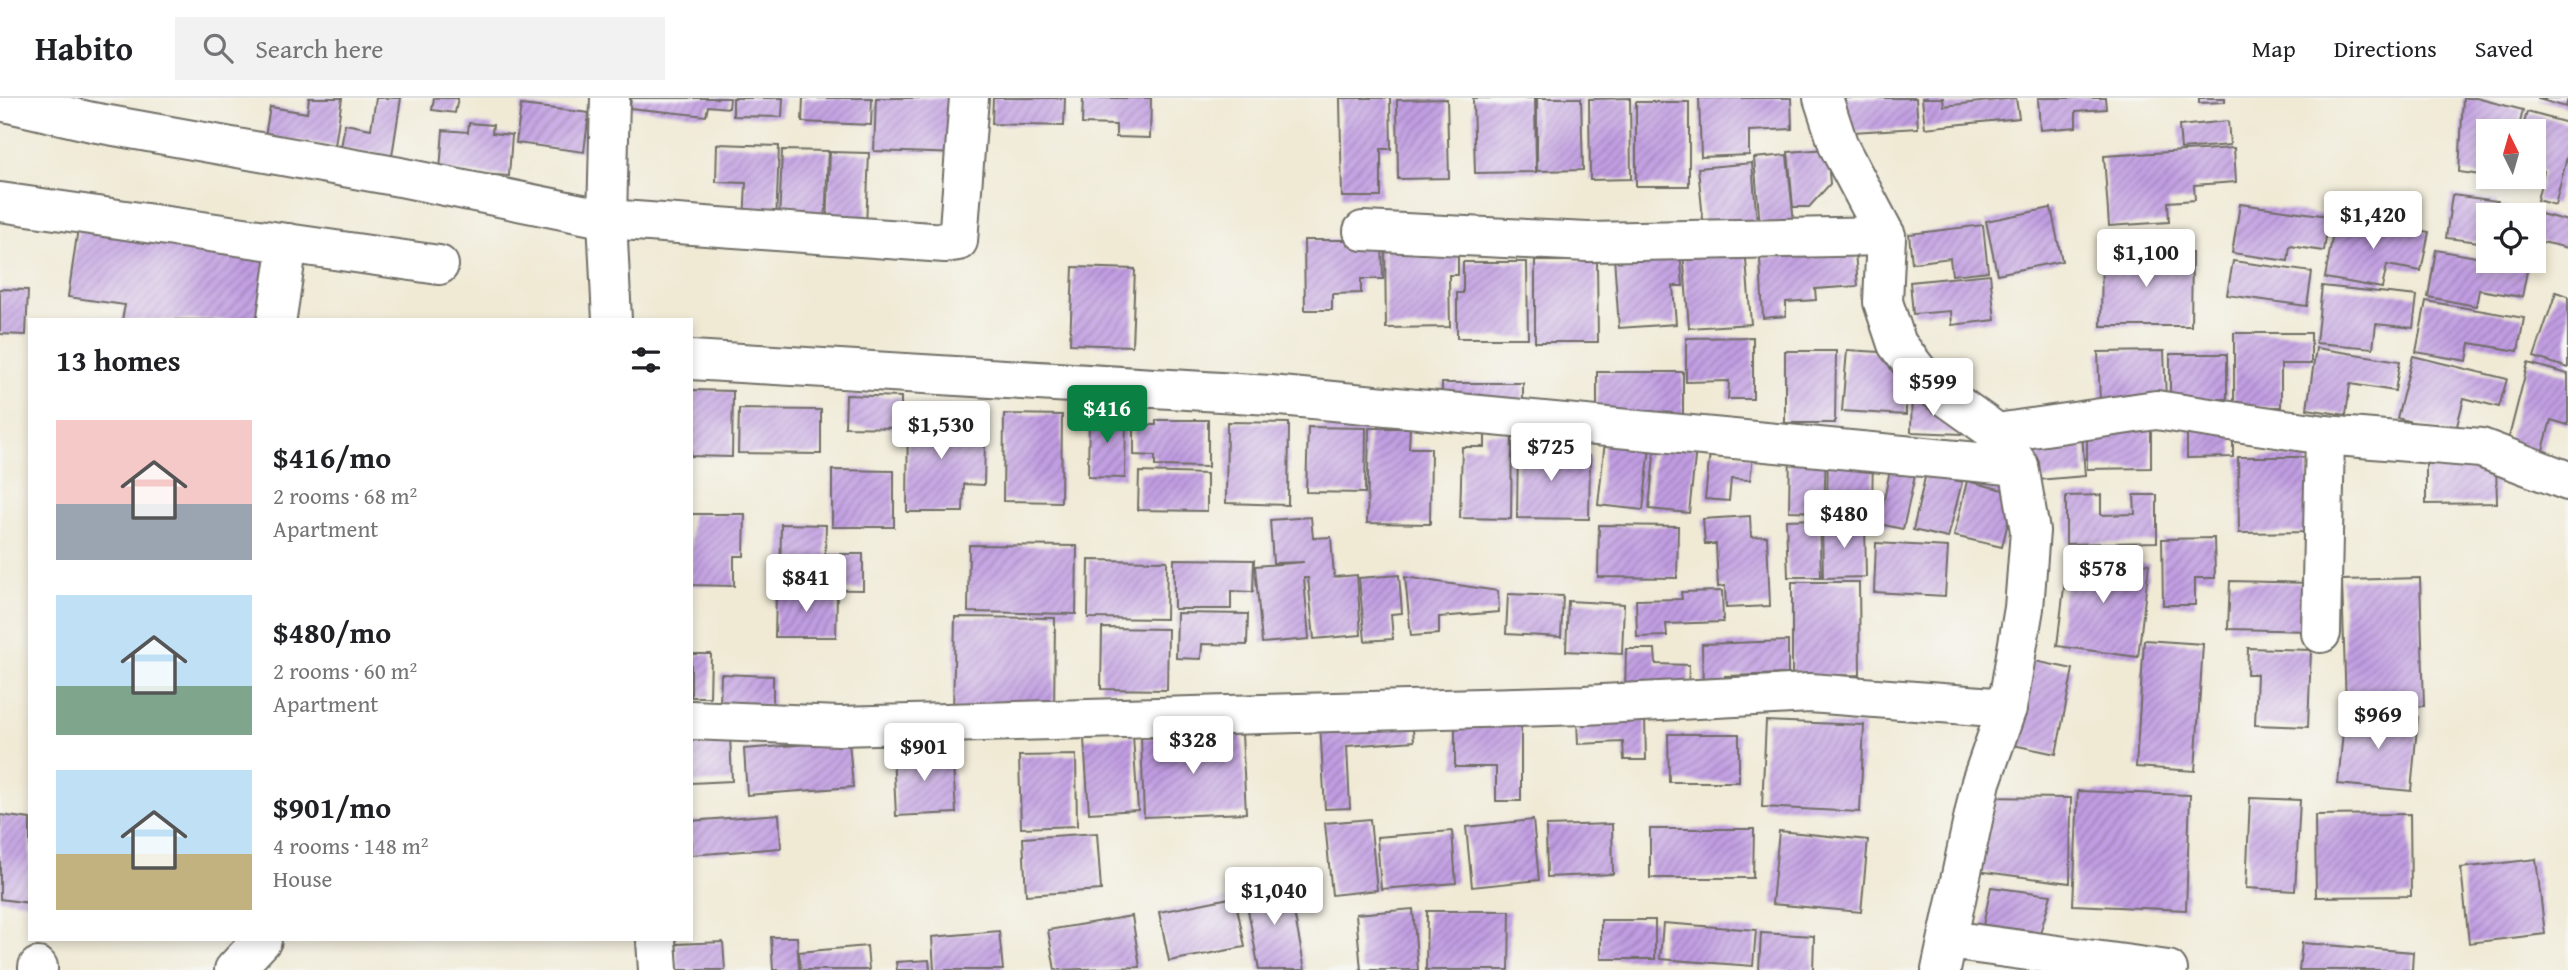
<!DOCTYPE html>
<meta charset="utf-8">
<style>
body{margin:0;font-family:"Gentium Book Plus",serif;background:#f2f2f2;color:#202124;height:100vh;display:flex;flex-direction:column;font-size:26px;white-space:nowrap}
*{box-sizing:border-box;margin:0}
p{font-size:23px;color:#757577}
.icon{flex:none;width:38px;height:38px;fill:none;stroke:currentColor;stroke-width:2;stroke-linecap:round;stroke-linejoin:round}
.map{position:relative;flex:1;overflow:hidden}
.panel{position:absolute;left:28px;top:220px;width:665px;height:623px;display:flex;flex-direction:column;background:#fff;border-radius:0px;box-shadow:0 4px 10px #0003}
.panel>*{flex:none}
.needle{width:46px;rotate:355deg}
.buttons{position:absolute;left:2476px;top:21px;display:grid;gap:14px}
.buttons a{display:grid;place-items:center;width:70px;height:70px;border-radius:0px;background:#fff;box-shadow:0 4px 10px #0003;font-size:35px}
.price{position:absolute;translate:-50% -60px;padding:0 16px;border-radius:7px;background:#fff;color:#222;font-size:23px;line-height:46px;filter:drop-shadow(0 2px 4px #0008)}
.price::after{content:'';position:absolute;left:50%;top:42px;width:21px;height:16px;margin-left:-10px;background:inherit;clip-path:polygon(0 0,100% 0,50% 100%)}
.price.on{background:#0b8043;color:#fff}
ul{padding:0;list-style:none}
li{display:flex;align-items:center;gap:21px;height:175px;padding:0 28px}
li span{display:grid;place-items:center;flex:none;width:196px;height:140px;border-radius:0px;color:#555}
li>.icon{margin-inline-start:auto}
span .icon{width:84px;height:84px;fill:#fffc;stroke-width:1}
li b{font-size:30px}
h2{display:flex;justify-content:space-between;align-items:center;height:84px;padding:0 28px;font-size:30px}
header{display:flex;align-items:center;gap:42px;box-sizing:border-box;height:98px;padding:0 35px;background:#fff;border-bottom:2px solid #e0e0e0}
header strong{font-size:33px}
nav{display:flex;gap:38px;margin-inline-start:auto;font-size:24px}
.search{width:490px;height:63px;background:#f2f2f2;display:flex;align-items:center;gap:18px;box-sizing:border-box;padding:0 24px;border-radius:0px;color:#757577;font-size:26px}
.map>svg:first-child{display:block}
.building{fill:url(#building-hatch)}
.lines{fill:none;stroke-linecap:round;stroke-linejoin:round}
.minor-casing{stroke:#706e66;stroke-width:42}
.minor{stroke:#fff;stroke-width:38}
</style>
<header>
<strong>Habito</strong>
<div class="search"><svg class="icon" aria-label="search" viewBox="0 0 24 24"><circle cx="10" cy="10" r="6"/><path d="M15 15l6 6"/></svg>Search here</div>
<nav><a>Map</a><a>Directions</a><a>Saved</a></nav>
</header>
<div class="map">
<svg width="2568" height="872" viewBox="0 0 2568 872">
<defs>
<pattern id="building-hatch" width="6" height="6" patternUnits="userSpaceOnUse" patternTransform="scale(1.75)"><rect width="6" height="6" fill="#c19de2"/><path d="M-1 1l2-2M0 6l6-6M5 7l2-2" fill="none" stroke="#9d80b7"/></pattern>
</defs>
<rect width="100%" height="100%" fill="#f6f6f2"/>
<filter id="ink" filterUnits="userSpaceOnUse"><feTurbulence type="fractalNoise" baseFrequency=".0143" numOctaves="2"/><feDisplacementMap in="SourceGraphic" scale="14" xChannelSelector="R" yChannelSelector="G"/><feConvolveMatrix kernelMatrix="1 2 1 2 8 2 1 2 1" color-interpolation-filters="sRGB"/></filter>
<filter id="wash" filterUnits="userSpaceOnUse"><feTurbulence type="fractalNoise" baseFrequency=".00686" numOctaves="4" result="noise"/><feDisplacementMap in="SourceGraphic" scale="28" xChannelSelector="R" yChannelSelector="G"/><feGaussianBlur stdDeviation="1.57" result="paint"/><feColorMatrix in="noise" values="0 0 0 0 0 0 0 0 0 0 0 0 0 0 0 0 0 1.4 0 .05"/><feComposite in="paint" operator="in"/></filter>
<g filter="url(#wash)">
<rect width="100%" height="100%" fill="#f0ead5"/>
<g id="blocks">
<g class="building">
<polygon points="309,0 342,0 335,48 265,38 270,9 307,15"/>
<polygon points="376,0 401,0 392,58 341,50 345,26 371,31"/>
<polygon points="434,0 458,0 455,15 432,12"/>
<polygon points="631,0 730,0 729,10 708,8 706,18 630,10"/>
<polygon points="733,0 783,0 782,19 733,18"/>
<polygon points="803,0 872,0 871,27 802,24"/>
<polygon points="876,0 962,0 960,56 874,53"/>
<polygon points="993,0 1065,0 1064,28 992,26"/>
<polygon points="1083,0 1151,0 1150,40 1116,39 1116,27 1082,26"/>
<polygon points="1340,0 1390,0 1391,51 1381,51 1381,99 1342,99"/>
<polygon points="1473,0 1535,0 1536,74 1475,75"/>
<polygon points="1537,0 1581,0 1583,72 1537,73"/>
<polygon points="1630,0 1631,81 1590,82 1589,1"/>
<polygon points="1699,0 1791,0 1792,31 1749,33 1749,57 1701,59"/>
<polygon points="1835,0 1916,0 1918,30 1852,34"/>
<polygon points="1922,0 1943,0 1944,8 2016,0 2019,20 1925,30"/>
<polygon points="2038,0 2105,0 2106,11 2076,13 2076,29 2040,32"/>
<polygon points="2199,0 2225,0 2225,4 2199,5"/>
<polygon points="2463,0 2476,0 2523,12 2518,33 2488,33 2488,78 2459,74"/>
<polygon points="2568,0 2566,9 2538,1 2538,0"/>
<polygon points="1447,1 1449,80 1398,81 1397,2"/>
<rect x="1636" y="4" width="53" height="84"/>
<polygon points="521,7 589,15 584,54 516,45"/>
<polygon points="2527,14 2568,25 2568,55 2555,107 2537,102 2544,73 2534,70 2534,33 2522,33"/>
<polygon points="2228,23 2230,47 2181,51 2179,28"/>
<polygon points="469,25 493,27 492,35 512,37 509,78 440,73 443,32 468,34"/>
<polygon points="717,46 779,48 776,126 744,124 746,85 716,84"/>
<polygon points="2234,50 2236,84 2194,87 2195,102 2168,104 2169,124 2109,128 2104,58"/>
<polygon points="1827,51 1830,86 1809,109 1793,109 1788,54"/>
<polygon points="782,52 828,53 825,127 779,126"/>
<polygon points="830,54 869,55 866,129 827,128"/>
<polygon points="1787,57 1794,125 1760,128 1754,60"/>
<polygon points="1752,65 1757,126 1704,131 1698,70"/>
<polygon points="2452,97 2498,103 2496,117 2488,117 2488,145 2446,140"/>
<polygon points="2240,106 2329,118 2324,153 2290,148 2288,163 2232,155"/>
<polygon points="2502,109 2532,113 2531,117 2501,117"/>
<polygon points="2051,110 2062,163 1997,176 1986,123"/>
<polygon points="2537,115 2568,123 2568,150 2534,142"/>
<polygon points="2336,117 2429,134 2421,173 2387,167 2382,190 2325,180"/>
<polygon points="79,123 269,151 258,222 122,222 125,207 68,199"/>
<polygon points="1983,127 1988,173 1952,177 1950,160 1912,165 1909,136"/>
<polygon points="1304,142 1382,142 1383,181 1361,181 1361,195 1332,196 1332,212 1305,212"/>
<polygon points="1385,149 1458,149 1458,177 1449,177 1450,229 1386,230"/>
<polygon points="1745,149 1751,226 1689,230 1683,153"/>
<polygon points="2436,152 2528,168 2522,199 2479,192 2476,208 2428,199"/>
<polygon points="1680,154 1683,188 1673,188 1676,226 1619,230 1614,159"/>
<polygon points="2102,154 2192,155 2191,228 2101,228"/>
<polygon points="1855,155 1858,188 1815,191 1816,202 1786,204 1786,218 1763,220 1760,160"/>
<polygon points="1535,163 1597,163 1598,244 1535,244"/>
<polygon points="2233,163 2312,174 2307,208 2227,197"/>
<polygon points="1463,164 1527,164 1528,240 1457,240 1457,195 1463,195"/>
<polygon points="1073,169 1135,171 1132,248 1070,246"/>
<polygon points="1990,176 1995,222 1952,227 1951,213 1913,216 1910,184"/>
<polygon points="2322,188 2417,198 2413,230 2376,226 2373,250 2316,245"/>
<polygon points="0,191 28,192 26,237 0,236"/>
<polygon points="2556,194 2568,198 2568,270 2534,259"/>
<polygon points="2426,203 2524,220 2518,253 2470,245 2467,263 2416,254"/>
<polygon points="2234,235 2311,235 2311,266 2281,266 2281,309 2234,309"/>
<polygon points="1753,239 1753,301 1728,301 1729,283 1686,284 1686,240"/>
<polygon points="2316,250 2400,263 2395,293 2350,286 2346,317 2307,311"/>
<polygon points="1847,252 1880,254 1906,286 1906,317 1842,313"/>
<polygon points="1785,253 1836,253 1835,325 1785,325"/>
<polygon points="2164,253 2166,302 2100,304 2098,254"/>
<rect x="2170" y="256" width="57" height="45"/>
<polygon points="2413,258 2507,281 2499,309 2464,300 2455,336 2397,320"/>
<polygon points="2528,265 2568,276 2568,327 2551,322 2542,356 2507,347"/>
<rect x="1597" y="274" width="86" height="52"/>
<polygon points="1442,285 1523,285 1523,310 1442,311"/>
<polygon points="691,292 733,293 732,359 691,358"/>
<polygon points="1912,293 1965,323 1963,336 1911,334"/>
<polygon points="846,297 901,299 901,330 845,329"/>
<polygon points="908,309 953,309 953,325 965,324 965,340 985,341 984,387 964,386 963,414 907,414"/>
<polygon points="739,311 821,312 821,356 738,355"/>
<polygon points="1089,315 1126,315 1125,380 1088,379"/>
<polygon points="1004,316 1062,317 1061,404 1003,403"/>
<polygon points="1156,322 1208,322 1208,369 1155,368 1155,358 1134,357 1134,327 1156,327"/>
<polygon points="1227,324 1289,325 1288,407 1226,405"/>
<polygon points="2233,328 2233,359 2187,360 2187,329"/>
<polygon points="1308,329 1366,330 1365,395 1306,394"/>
<polygon points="1369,330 1410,330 1409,350 1431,350 1430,426 1367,425"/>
<polygon points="2151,331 2151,370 2087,371 2087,332"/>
<polygon points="1485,335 1512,335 1511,421 1460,420 1462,349 1485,349"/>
<polygon points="2082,335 2085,378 2026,383 2022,340"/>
<polygon points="1518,341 1549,341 1549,357 1590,358 1589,421 1517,420"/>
<polygon points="1605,343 1650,348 1643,412 1598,407"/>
<polygon points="1655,346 1696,350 1689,415 1649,411"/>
<polygon points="1790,353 1826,354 1824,414 1789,413"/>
<polygon points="1710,354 1753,359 1750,382 1731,381 1729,403 1705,401"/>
<polygon points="1828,354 1873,355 1872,413 1827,412"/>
<polygon points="2238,359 2308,359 2309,434 2239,435"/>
<polygon points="2426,366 2496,366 2497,405 2426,406"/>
<polygon points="1891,367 1916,373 1903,431 1879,426"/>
<polygon points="832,372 894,373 894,429 832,429"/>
<polygon points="1139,374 1207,376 1207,413 1138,412"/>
<polygon points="1926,375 1962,384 1948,440 1913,432"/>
<polygon points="1967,383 2015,395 2002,449 1954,438"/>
<polygon points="2101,397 2101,417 2135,416 2134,397 2157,397 2157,444 2066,446 2066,398"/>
<polygon points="691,416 745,416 744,458 734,458 734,488 691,487"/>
<polygon points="1750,418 1751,439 1767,438 1770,508 1726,510 1725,488 1718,489 1716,446 1705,446 1703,421"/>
<polygon points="1311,419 1313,440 1331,439 1334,479 1357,477 1361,537 1314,541 1308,480 1304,480 1309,541 1262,545 1255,468 1304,464 1273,465 1270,422"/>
<polygon points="1819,421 1821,479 1788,479 1786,422"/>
<polygon points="1865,425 1866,479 1823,480 1822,426"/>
<polygon points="781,426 826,427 825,456 863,456 863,492 780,491"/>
<polygon points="1599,427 1678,428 1677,480 1598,479"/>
<polygon points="2214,440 2215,480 2195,480 2195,507 2163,507 2162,441"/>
<polygon points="1876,445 1948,449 1945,498 1874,494"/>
<polygon points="969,447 1077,448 1076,516 968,514"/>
<polygon points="2068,456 2149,466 2138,559 2057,548"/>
<polygon points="1174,461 1254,462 1253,494 1231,493 1231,511 1174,511"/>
<polygon points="1089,462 1167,463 1166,521 1088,520"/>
<polygon points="1399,477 1402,515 1391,516 1393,541 1365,543 1359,480"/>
<polygon points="1405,479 1498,493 1499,514 1439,519 1439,536 1411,538"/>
<polygon points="2420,480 2424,608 2346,610 2342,482"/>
<polygon points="2230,483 2314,485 2313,533 2228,531"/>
<polygon points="1792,484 1859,484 1860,577 1792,578"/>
<polygon points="776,493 837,495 836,539 775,539"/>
<polygon points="1722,493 1723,524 1666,526 1667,538 1637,539 1636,502 1682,501 1681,494"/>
<polygon points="1508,496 1563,498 1561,539 1506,536"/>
<polygon points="1568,503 1624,506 1622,556 1566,553"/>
<polygon points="1177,515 1248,516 1247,547 1202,546 1201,561 1176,560"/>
<polygon points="955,519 1055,520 1054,618 953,616"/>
<polygon points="1102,530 1168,531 1167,592 1101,591"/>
<polygon points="2144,542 2203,546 2195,673 2136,669"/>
<polygon points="1788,543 1788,576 1725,578 1725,594 1703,595 1702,546"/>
<polygon points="2248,550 2311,552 2308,629 2255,627 2257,576 2247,576"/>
<polygon points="1626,551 1655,551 1656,566 1689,567 1688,594 1625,594"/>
<polygon points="691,556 711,556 710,599 691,599"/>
<polygon points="2025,561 2073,571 2056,656 2008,646"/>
<polygon points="721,576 773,578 773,608 720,607"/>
<polygon points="2345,613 2418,619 2411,693 2338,686"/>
<polygon points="1645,619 1646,662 1624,662 1623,644 1578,646 1577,622"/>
<polygon points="1412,621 1414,643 1347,648 1350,710 1325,711 1320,626"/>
<polygon points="1766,623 1864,627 1860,714 1762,709"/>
<polygon points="1455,624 1521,624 1521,703 1496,703 1496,669 1455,669"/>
<polygon points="1242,636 1246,715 1144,719 1141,640"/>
<polygon points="1668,636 1739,636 1739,684 1669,684"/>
<polygon points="730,637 732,683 691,685 691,639"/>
<polygon points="1133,638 1138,712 1089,715 1084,641"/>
<polygon points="849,643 853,689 747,697 744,651"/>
<polygon points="952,651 956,715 896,718 893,655"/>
<polygon points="1076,657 1077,728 1021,730 1019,658"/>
<polygon points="2078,693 2190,697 2186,812 2073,807"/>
<polygon points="1982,699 2071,700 2070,785 1977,773"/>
<polygon points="2250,700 2300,702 2295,793 2246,790"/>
<polygon points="779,716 781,750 691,757 691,723"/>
<polygon points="2410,716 2411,798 2316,799 2315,717"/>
<polygon points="0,717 30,721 30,805 0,801"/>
<polygon points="1370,721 1377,792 1332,797 1325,725"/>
<polygon points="1533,722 1539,782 1472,789 1466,729"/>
<polygon points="1612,726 1613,776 1547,779 1546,728"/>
<polygon points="1650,731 1754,731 1753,780 1650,780"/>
<polygon points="1452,733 1456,785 1381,791 1377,739"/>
<polygon points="1779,733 1868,742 1861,814 1772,806"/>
<polygon points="1097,735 1101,792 1026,797 1023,740"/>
<polygon points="2536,761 2545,836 2469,845 2461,770"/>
<polygon points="1288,782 1305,872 1259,872 1244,790"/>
<polygon points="1991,789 2051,797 2036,850 1980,842"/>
<polygon points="1235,799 1245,849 1169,863 1159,814"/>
<polygon points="1413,811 1418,872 1361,872 1356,816"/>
<polygon points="1427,813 1510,813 1509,872 1426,872"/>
<polygon points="1132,818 1140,869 1055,872 1048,832"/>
<rect x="1601" y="822" width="54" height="39"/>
<polygon points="1663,825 1756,832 1753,868 1660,861"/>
<polygon points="999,833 1003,872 934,872 932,839"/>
<polygon points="1761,835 1814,838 1813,872 1759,872"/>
<polygon points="771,839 797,839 799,872 773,872"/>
<polygon points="723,844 725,872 677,872 676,846"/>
<polygon points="2302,845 2413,854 2412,872 2299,872"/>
<polygon points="867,848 869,872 801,872 799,854"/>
<polygon points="929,862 930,872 897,872 896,864"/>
</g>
</g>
</g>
<g filter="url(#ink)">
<use href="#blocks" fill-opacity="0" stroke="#706e66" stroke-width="2"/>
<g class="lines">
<defs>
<g id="minor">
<polyline points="610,0 607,121 612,222"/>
<polyline points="1823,0 1839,49 1886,138 1883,204 1897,246 1927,285 1997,335 2019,368 2030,433 2024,510 2007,610 1981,684 1941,872"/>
<polyline points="0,3 92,24 400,79 607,121 945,145 958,143 969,0"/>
<polyline points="0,104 439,167"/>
<polyline points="1363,133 1588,144 1886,138"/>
<polyline points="277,219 288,145"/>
<polyline points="691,262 1270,297 2019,368"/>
<polyline points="1997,335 2156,312 2325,337 2481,350 2568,383"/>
<polyline points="2321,535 2325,337"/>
<polyline points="691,622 839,628 1584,607 1810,595 2007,610"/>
<polyline points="656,842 658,872"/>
<polyline points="1948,842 2168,872"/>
<polyline points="38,872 38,869"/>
<polyline points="234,872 262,842"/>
</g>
</defs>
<use href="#minor" class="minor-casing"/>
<use href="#minor" class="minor"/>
</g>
</g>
</svg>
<div class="buttons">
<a><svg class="needle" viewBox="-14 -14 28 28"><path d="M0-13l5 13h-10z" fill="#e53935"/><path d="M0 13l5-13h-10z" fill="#757577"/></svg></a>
<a><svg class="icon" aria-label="locate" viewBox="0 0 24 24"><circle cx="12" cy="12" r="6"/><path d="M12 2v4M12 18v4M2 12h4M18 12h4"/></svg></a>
</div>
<b class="price" style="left:2373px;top:153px">$1,420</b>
<b class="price" style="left:2146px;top:191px">$1,100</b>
<b class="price" style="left:1933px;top:320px">$599</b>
<b class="price on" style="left:1107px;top:347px">$416</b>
<b class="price" style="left:941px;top:363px">$1,530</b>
<b class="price" style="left:1551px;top:385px">$725</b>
<b class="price" style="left:1844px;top:452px">$480</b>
<b class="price" style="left:2103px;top:507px">$578</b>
<b class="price" style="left:806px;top:516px">$841</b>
<b class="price" style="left:2378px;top:653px">$969</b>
<b class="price" style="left:1193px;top:678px">$328</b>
<b class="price" style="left:924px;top:685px">$901</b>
<b class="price" style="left:1274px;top:829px">$1,040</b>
<section class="panel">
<h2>13 homes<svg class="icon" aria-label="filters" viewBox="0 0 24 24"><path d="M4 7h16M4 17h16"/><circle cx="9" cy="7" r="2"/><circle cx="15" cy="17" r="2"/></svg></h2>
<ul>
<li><span style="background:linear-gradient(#f6c9c9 60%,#9aa5b1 0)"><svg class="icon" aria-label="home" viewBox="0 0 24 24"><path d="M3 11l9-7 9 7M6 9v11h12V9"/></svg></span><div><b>$416/mo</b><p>2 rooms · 68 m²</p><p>Apartment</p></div></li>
<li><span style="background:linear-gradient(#bfe0f5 65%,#7fa58c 0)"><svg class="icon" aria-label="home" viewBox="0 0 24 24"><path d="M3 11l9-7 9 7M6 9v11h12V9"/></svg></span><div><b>$480/mo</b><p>2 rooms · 60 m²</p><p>Apartment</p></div></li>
<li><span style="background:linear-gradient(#bfe0f5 60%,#c2b280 0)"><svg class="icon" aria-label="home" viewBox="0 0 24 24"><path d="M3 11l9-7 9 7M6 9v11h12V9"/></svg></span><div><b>$901/mo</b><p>4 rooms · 148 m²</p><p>House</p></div></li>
</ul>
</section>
</div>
